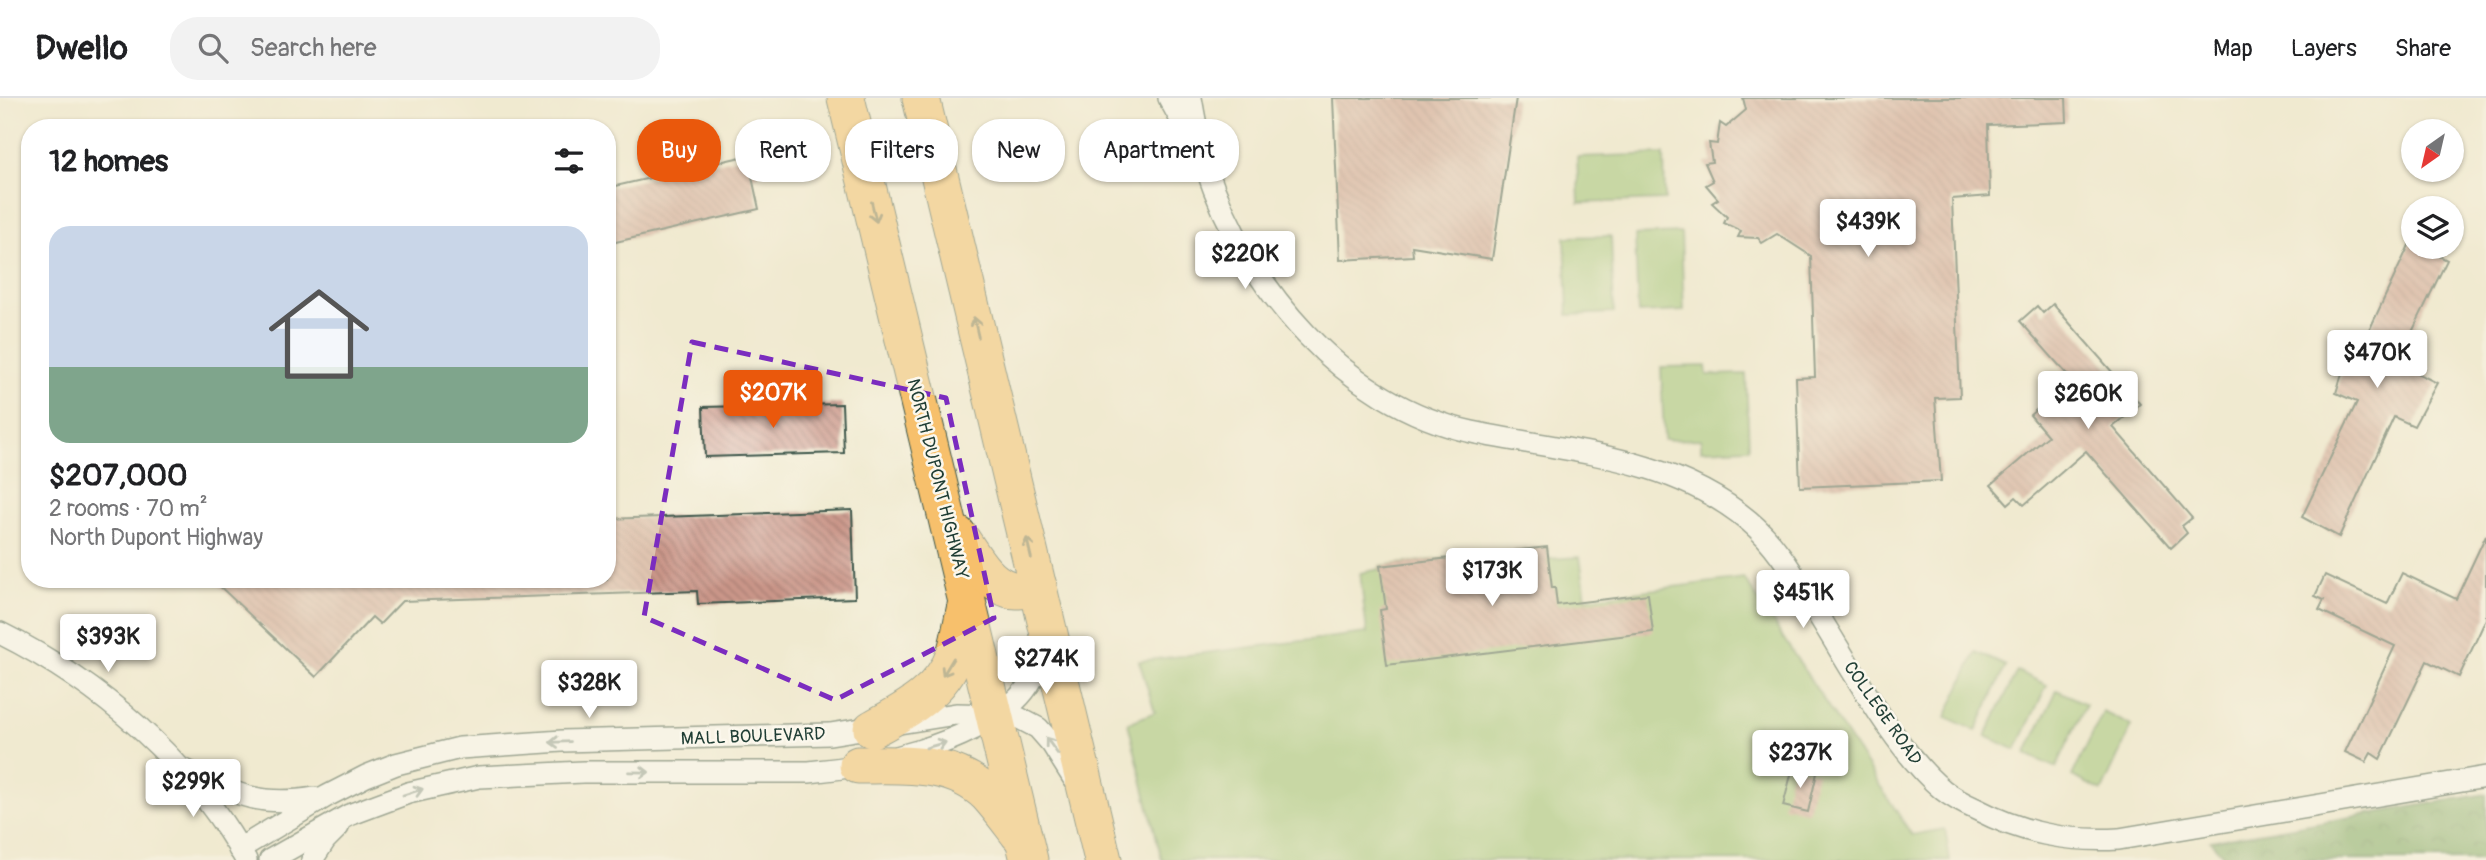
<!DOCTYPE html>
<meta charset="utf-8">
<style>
body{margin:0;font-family:Pangolin,sans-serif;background:#f2f2f2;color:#202124;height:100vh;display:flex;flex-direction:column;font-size:26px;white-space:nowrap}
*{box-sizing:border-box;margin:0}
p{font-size:23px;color:#757577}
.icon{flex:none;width:38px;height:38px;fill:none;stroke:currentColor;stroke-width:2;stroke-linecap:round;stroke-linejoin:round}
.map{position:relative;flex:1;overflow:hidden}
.panel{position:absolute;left:21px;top:21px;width:595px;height:469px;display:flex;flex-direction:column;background:#fff;border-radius:28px;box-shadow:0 2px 5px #0004}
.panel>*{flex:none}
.top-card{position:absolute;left:637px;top:21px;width:665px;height:63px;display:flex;gap:14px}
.needle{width:46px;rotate:214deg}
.buttons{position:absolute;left:2401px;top:21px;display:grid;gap:14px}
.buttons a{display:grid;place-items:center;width:63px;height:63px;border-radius:50%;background:#fff;box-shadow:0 2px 5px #0004;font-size:35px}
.price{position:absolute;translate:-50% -60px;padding:0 16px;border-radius:7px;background:#fff;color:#222;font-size:23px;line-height:46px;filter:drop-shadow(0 2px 4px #0008)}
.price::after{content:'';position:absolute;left:50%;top:42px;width:21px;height:16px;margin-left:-10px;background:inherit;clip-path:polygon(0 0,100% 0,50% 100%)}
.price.active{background:#ea580c;color:#fff}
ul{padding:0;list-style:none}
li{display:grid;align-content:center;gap:14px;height:371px;padding:0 28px}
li+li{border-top:2px solid #e0e0e0}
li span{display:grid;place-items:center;height:217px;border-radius:21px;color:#555}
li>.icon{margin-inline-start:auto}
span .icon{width:126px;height:126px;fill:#fffc;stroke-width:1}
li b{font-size:30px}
h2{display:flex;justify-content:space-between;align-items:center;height:84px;padding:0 28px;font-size:30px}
.pill{padding:0 24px;border-radius:28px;background:#fff;box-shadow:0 2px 5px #0004;font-size:24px;line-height:63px}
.pill.active{background:#ea580c;color:#fff}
header{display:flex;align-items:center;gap:42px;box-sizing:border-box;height:98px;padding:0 35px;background:#fff;border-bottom:2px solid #e0e0e0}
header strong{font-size:33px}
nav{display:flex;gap:38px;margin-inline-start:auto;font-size:24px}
.search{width:490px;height:63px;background:#f2f2f2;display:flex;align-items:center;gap:18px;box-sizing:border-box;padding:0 24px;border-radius:28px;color:#757577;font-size:26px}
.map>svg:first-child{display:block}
.grass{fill:#97c26f;stroke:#5b8052;stroke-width:2}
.forest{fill:url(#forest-crowns);stroke:#4c724b;stroke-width:2}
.building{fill:url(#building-back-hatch)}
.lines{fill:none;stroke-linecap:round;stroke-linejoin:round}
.street-casing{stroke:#3e574b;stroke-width:24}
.highway-casing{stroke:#3e574b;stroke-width:39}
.street{stroke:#fff;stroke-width:21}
.highway{stroke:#f7c06c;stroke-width:37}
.oneway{stroke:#80784d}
.oneway2{stroke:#8f9e9a}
.marked{fill:none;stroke:#7b2cbf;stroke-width:5;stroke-dasharray:14 9;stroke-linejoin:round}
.labels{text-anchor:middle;stroke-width:5;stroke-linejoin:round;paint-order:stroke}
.street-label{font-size:18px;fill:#1f3d34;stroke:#fbf7ec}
</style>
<header>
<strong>Dwello</strong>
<div class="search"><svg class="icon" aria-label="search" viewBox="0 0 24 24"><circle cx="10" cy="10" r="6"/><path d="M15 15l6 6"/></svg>Search here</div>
<nav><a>Map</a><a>Layers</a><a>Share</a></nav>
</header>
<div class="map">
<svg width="2486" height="762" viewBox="0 0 2486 762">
<defs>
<pattern id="forest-crowns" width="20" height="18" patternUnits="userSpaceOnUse" patternTransform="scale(1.75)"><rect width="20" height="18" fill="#79a862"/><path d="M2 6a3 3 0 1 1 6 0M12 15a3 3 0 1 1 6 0" fill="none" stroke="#638a52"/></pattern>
<pattern id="building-back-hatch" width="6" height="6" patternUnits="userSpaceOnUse" patternTransform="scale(1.75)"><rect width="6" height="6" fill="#cb9689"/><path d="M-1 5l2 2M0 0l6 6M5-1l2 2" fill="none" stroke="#a47c71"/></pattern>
</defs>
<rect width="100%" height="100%" fill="#fbf7ec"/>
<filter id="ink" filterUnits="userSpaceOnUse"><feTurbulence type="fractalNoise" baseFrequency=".0143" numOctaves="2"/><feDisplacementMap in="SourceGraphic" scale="14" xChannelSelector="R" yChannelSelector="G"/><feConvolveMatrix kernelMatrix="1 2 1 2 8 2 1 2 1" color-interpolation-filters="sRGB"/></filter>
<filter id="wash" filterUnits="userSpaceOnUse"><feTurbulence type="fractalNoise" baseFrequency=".00686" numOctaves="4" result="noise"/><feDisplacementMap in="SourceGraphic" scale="28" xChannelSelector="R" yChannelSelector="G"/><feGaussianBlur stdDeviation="1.57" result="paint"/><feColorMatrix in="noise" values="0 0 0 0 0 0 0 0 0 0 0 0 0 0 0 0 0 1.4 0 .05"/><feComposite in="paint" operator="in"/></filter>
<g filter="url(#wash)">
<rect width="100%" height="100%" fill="#f0ead0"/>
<g class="grass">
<polygon points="1664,56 1665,102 1579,105 1577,59"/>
<polygon points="1681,135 1684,213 1638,215 1635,137"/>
<polygon points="1611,138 1614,215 1568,217 1565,139"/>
<polygon points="1706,268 1707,277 1746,276 1749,350 1701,352 1701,341 1664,342 1661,269"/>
<polygon points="1547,449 1549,461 1580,459 1586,500 1744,480 1912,737 1945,731 1950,762 1162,762 1128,625 1155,614 1139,563 1367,535 1360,475 1380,471 1380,468"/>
<polygon points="1976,554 2006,568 1976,633 1946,619"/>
<polygon points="2017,573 2047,587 2016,652 1986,638"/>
<polygon points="2057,592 2086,606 2056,670 2026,656"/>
<polygon points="2103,614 2132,628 2102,693 2072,678"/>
</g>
<polygon class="forest" points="2486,696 2486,762 2227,762 2210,743"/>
<g id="blocks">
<g class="building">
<polygon points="1333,0 1516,0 1492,161 1412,148 1413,158 1340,162"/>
<polygon points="1743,0 2066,0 2067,24 1988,27 1990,98 1952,101 1960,299 1935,300 1941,383 1800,389 1796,280 1815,279 1811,158 1777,136 1762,145 1758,140 1738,139 1741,133 1724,125 1727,119 1712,105 1718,101 1706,87 1713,83 1705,65 1712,64 1709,45 1717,46 1720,25 1726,29 1746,12"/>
<polygon points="754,56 759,78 752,79 759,111 607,146 607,90"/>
<polygon points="2411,143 2413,149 2422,149 2447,162 2397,265 2437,285 2414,328 2394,319 2339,439 2302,419 2357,304 2336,295 2351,247 2360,252"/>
<polygon points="2053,206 2140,306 2113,329 2192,420 2182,428 2187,435 2171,450 2086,353 2024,407 2016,399 2008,406 1991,387 2048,338 2030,317 2072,282 2020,223 2037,208 2043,215"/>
<polygon points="842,306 844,355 705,359 703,309"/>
<polygon points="852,412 855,500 698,506 697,493 402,503 380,526 372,519 316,579 212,481 607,481 607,421"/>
<polygon points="2486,437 2486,521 2459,579 2427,563 2380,661 2371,655 2366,664 2345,654 2395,548 2319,512 2324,502 2315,498 2325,477 2387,506 2402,475 2456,501"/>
<polygon points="1547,449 1552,490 1555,490 1557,507 1648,496 1653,534 1387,567 1380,512 1386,511 1380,468"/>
<polygon points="1793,669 1817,675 1808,714 1783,708"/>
</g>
</g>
</g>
<g filter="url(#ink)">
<use href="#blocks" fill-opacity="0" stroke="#3e574b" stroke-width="2"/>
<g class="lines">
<defs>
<g id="street">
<polyline points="1169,0 1193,44"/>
<path d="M 1191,0 C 1195,23 1199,47 1206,69 C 1246,189 1344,306 1472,334 C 1567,354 1670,357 1749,423 C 1779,448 1797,483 1817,515 C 1851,569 1895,652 1943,692 C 1953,700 1965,706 1976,711 C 2022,735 2067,744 2119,741 L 2486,679"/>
<path d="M 0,535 C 100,585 191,663 246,762"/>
<path d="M 185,672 C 236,696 257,709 314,700"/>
<polyline points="239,751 327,698 366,678 396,666 460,650 562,643 830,636 956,616 995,617 1019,620 1038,630 1052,646 1074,681"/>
<path d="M 270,762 L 349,717 L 408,695 L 479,679 L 583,674 L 809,674 C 874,668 965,648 1015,603 C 1033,587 1040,564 1049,543"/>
<polyline points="312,762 325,742 338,729"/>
</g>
<g id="highway">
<polyline points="846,0 1029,762"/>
<polyline points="921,0 1103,762"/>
<path d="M 958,437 C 972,456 985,484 1009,491 C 1018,494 1029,490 1038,488"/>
<path d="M 872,631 C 905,613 942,594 955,556 C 960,541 962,524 966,508"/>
<path d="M 858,667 C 903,667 953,662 988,697 C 999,709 1009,723 1019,736"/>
</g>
</defs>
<use href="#street" class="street-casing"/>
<use href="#highway" class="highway-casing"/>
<use href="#street" class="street"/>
<use href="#highway" class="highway"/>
</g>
<defs><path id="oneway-shaft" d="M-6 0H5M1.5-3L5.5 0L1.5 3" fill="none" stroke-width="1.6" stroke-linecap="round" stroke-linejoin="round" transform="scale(1.75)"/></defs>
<g class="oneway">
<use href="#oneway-shaft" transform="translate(874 114) rotate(76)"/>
<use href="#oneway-shaft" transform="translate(976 229) rotate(-103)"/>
<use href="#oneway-shaft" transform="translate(1029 450) rotate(-103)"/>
<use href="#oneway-shaft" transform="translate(948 569) rotate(121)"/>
</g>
<g class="oneway2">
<use href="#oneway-shaft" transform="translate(560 644) rotate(178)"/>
<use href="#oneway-shaft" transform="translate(936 647) rotate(-16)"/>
<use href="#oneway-shaft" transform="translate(1052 648) rotate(-126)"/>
<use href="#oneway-shaft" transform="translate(639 674) rotate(1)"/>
<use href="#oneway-shaft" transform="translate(413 694) rotate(-17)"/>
</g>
</g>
<path d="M0 0H2486V762H0ZM 692,244 L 946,300 L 994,520 L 835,602 L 644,519 Z" fill="#f0ead0" fill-opacity=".55" fill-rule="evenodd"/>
<path class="marked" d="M 692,244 L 946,300 L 994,520 L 835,602 L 644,519 Z"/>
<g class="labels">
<g class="street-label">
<text transform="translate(938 381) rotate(76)" y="6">NORTH DUPONT HIGHWAY</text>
<text transform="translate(1883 615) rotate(55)" y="6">COLLEGE ROAD</text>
<text transform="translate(753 638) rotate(-2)" y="6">MALL BOULEVARD</text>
</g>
</g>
</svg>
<div class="buttons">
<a><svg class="needle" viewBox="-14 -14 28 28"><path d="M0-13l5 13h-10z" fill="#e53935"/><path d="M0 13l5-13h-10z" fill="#757577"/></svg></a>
<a><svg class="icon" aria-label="layers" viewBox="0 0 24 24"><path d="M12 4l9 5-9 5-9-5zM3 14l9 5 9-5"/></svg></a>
</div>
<b class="price" style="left:1868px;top:161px">$439K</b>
<b class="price" style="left:1245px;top:193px">$220K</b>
<b class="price" style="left:2377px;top:292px">$470K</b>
<b class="price active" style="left:773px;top:332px">$207K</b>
<b class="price" style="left:2088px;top:333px">$260K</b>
<b class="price" style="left:1492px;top:510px">$173K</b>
<b class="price" style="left:1803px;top:532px">$451K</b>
<b class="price" style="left:108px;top:576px">$393K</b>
<b class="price" style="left:1046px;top:598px">$274K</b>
<b class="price" style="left:589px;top:622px">$328K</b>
<b class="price" style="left:1800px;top:692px">$237K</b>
<b class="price" style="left:193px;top:721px">$299K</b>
<div class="top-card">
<a class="pill active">Buy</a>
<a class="pill">Rent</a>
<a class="pill">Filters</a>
<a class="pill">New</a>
<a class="pill">Apartment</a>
</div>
<section class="panel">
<h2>12 homes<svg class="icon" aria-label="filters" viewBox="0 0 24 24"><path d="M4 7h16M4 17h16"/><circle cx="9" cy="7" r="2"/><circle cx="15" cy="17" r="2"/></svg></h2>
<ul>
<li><span style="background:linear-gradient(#c9d6e8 65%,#7fa58c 0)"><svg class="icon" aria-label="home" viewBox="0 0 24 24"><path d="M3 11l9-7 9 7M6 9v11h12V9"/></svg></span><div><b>$207,000</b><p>2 rooms · 70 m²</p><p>North Dupont Highway</p></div></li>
</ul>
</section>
</div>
